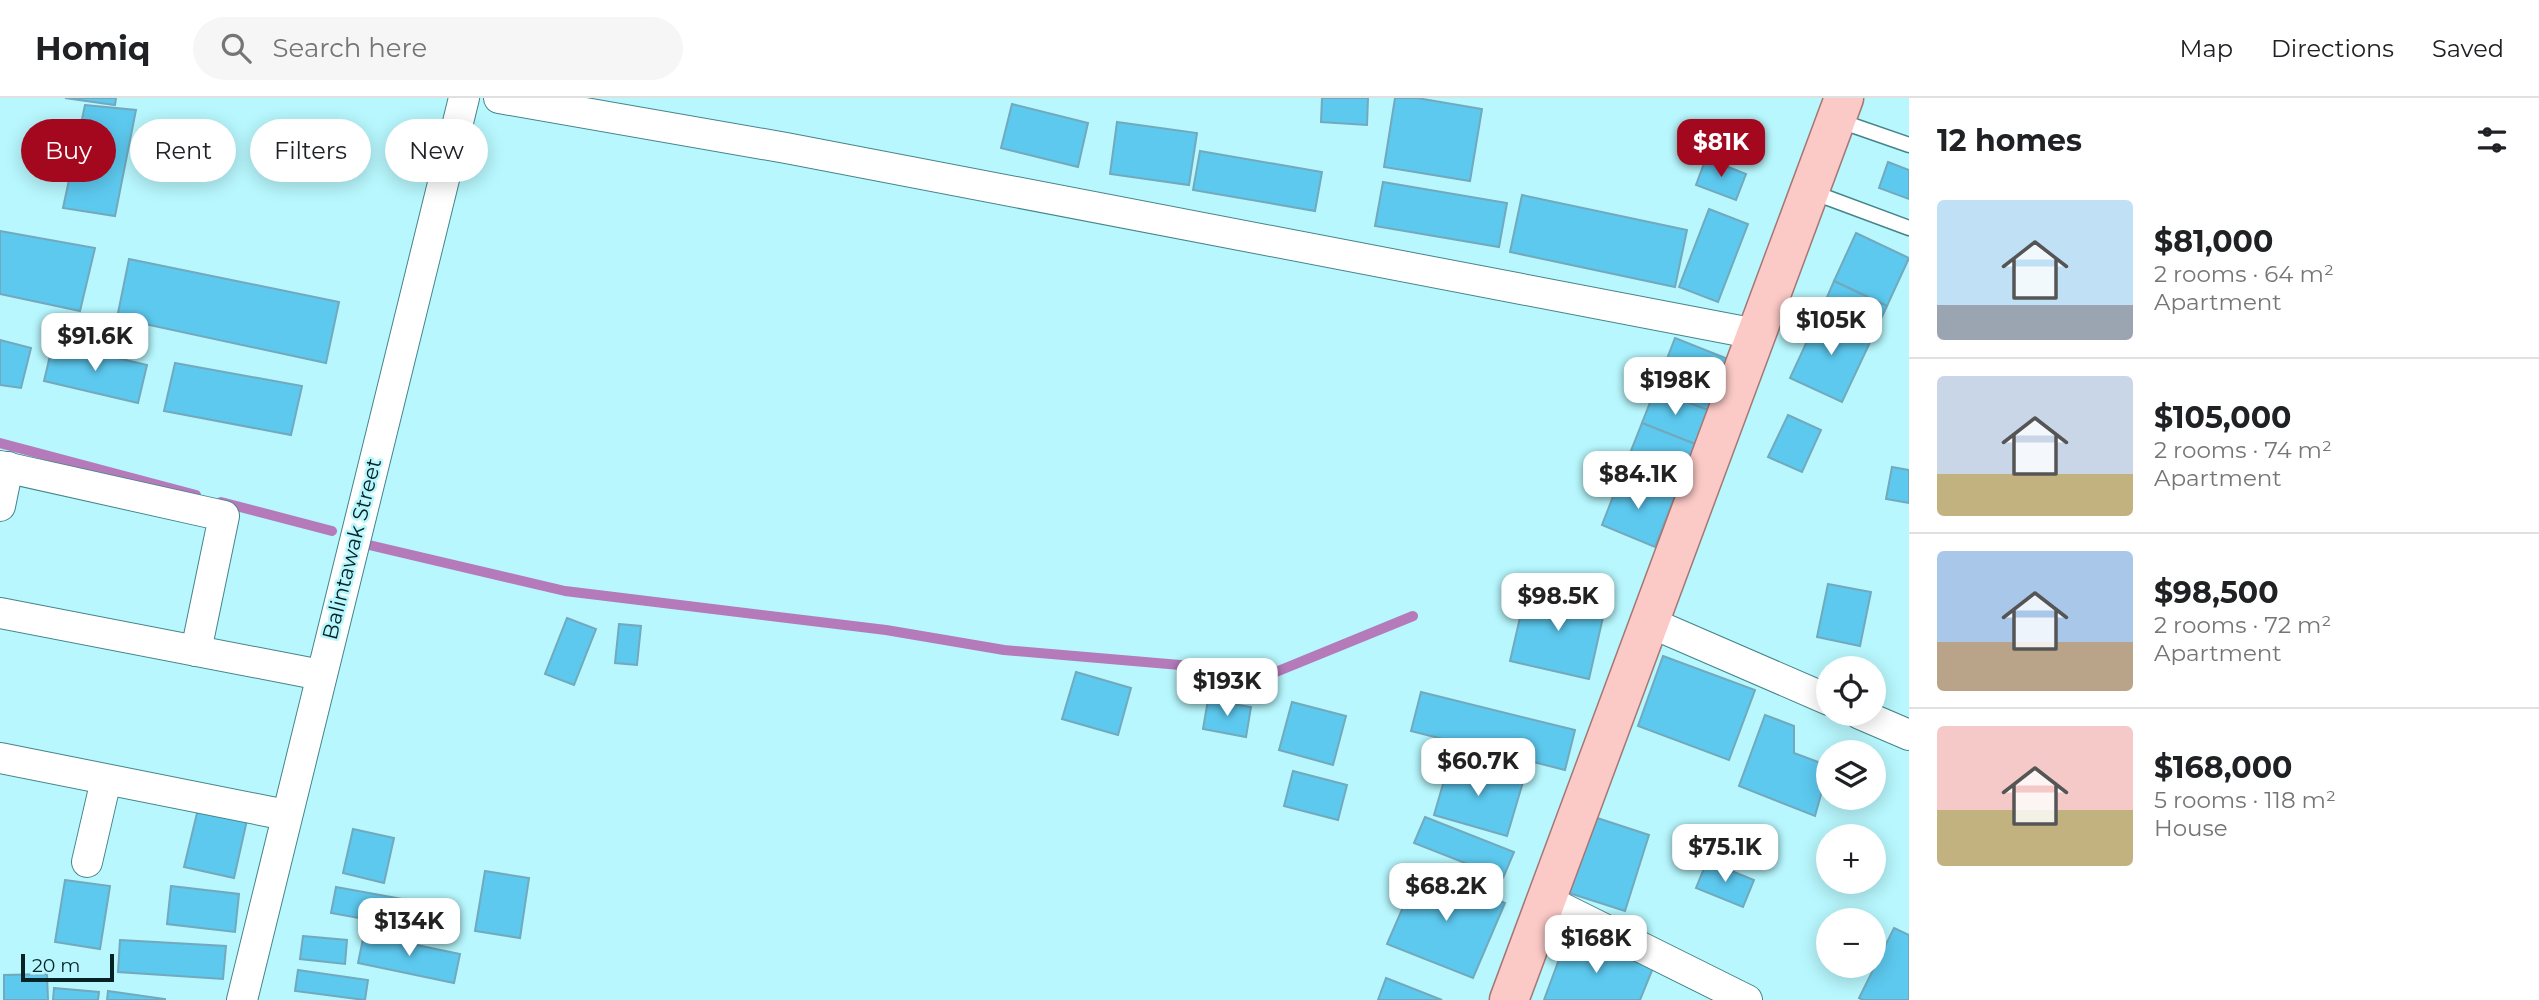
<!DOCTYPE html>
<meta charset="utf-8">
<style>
body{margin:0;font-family:Montserrat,sans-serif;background:#f6f6f6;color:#202124;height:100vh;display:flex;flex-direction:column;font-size:26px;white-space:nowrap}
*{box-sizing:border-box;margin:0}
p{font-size:23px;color:#757577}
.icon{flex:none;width:38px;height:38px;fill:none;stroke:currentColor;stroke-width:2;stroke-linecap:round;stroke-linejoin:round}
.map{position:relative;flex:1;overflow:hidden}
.drawer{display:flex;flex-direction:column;background:#fff;width:630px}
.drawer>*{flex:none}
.banner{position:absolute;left:21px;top:21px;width:665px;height:63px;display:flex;gap:14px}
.buttons{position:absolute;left:1816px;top:558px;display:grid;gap:14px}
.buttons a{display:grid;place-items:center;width:70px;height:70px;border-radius:50%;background:#fff;box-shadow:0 4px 18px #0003;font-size:35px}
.scale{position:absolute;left:21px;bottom:18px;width:93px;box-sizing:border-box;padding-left:7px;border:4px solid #072225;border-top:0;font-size:19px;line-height:24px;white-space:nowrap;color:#072225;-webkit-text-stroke:5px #b7f7fd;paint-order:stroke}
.price{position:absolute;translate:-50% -60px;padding:0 16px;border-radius:14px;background:#fff;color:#222;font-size:23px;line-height:46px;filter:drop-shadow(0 2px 4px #0008)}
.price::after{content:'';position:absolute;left:50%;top:42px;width:21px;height:16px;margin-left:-10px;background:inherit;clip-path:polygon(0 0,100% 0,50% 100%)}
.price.on{background:#a4081f;color:#fff}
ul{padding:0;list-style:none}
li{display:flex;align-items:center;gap:21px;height:175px;padding:0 28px}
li+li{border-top:2px solid #e0e0e0}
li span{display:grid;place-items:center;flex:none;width:196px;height:140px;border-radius:7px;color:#555}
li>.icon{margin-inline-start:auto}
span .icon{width:84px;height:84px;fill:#fffc;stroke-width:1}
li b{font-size:30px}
h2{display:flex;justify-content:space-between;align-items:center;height:84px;padding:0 28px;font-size:30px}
.tag{padding:0 24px;border-radius:32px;background:#fff;box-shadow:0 4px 18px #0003;font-size:24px;line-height:63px}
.tag.on{background:#a4081f;color:#fff}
header{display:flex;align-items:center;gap:42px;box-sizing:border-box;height:98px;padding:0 35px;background:#fff;border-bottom:2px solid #e0e0e0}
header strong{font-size:33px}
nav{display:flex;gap:38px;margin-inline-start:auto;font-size:24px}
.search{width:490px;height:63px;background:#f6f6f6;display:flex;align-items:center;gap:18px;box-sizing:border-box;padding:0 24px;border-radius:38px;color:#757577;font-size:26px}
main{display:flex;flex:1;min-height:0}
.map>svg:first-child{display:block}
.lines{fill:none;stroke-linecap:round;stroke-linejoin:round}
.stream{stroke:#b47aba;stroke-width:10}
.building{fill:#5dc9ef;stroke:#72a9bd;stroke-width:2}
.service-casing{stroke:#46848a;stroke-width:17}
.minor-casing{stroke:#46848a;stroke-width:32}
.primary-casing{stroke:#a47775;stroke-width:41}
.service{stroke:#fff;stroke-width:14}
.minor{stroke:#fff;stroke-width:30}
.primary{stroke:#fbc9c6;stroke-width:38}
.labels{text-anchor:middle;stroke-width:5;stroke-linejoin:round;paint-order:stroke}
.street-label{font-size:21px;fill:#072225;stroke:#b7f7fd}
</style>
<header>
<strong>Homiq</strong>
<div class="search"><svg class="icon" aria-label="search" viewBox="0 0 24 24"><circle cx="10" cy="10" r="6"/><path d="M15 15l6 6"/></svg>Search here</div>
<nav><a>Map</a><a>Directions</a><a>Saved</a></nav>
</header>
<main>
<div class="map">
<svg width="1909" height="902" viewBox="0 0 1909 902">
<rect width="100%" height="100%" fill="#b7f7fd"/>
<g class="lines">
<g class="stream">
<polyline points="0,345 196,397"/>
<polyline points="221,404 332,433"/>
<polyline points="369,447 565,493 886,532 1004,552 1192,568 1266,578 1413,518"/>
</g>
</g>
<g class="building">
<polygon points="65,0 116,0 115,7"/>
<polygon points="1322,0 1368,0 1367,27 1321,24"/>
<polygon points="1395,0 1417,0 1482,11 1470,83 1384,69"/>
<polygon points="1012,6 1088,25 1078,69 1001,50"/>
<polygon points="85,7 136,12 115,118 63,110"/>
<polygon points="1117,24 1197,35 1189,87 1110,76"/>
<polygon points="1200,53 1322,74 1315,113 1193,92"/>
<polygon points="1706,60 1746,76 1736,102 1696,87"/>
<polygon points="1888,64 1909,72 1909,101 1879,90"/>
<polygon points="1383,84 1507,105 1499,149 1375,128"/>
<polygon points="1522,97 1687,132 1675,189 1510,154"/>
<polygon points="1709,111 1748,126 1718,204 1679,189"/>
<polygon points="0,133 95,150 80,213 0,196"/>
<polygon points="1856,135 1909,160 1887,208 1834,183"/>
<polygon points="129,161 339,204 326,265 117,220"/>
<polygon points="1834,183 1887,208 1873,238 1821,213"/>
<polygon points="1821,213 1873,238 1842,304 1790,280"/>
<polygon points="1675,240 1728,261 1708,312 1655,292"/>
<polygon points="0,242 31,250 21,290 0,287"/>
<polygon points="53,245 147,267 138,305 44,283"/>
<polygon points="175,265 302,288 291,337 164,313"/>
<polygon points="1655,292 1708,312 1695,346 1642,325"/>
<polygon points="1788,317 1821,332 1802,374 1768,359"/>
<polygon points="1642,325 1695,346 1675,398 1621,378"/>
<polygon points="1892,369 1909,372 1909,405 1886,401"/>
<polygon points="1621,378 1675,398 1655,449 1602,427"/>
<polygon points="1828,486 1871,494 1860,548 1817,539"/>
<polygon points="1527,489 1606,506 1589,581 1510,563"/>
<polygon points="567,520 596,531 574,587 545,576"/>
<polygon points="619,526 641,528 637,567 615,565"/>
<polygon points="1663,558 1755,592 1729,662 1638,628"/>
<polygon points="1076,574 1131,590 1118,637 1062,621"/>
<polygon points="1421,594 1575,632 1565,672 1411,633"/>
<polygon points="1208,602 1251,609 1246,639 1203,631"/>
<polygon points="1292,604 1346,618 1333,667 1279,652"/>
<polygon points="1765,617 1794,628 1794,655 1829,668 1815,718 1739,688"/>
<polygon points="1450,662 1523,684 1507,738 1434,717"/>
<polygon points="1293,673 1347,687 1338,722 1284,708"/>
<polygon points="198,711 247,722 234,780 184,769"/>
<polygon points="1588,717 1649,737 1625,813 1563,793"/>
<polygon points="1425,719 1514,754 1503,780 1414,745"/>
<polygon points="353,731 394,740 384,785 343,775"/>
<polygon points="1707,763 1754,782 1743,809 1696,790"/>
<polygon points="1420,770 1505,805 1473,880 1387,846"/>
<polygon points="485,773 529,780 520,840 475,833"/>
<polygon points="65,782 110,788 100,851 55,844"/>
<polygon points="171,788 239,796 235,834 167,826"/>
<polygon points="336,789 430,806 426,832 331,815"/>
<polygon points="1894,830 1909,837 1909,902 1863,902 1859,900"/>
<polygon points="364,836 460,856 454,885 358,865"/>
<polygon points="1568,837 1653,870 1640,902 1544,902"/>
<polygon points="303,838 347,842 345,866 300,861"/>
<polygon points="120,842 226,848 223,881 118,874"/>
<polygon points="298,872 368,882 365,902 295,893"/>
<polygon points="47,876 48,902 4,902 4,877"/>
<polygon points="1386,880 1442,902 1378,902"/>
<polygon points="54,890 99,894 98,902 53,902"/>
<polygon points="108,893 165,901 165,902 107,902"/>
</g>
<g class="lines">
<defs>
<g id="service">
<polyline points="1837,22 1909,47"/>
<polyline points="1812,94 1909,130"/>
</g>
<g id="minor">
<polyline points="499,0 786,50 1756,236"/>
<polyline points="0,368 224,418 196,553"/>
<polyline points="0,408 8,369"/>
<polyline points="0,515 321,577"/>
<polyline points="1649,524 1829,602"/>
<polyline points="1860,616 1909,637"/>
<polyline points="0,660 286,717"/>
<polyline points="87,764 106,682"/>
<polyline points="1546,802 1747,902"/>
<polyline points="242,902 464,0"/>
</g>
<polyline id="primary" points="1509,902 1844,0"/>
</defs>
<use href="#service" class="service-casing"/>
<use href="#minor" class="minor-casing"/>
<use href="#primary" class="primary-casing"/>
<use href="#service" class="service"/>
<use href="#minor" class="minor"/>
<use href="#primary" class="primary"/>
</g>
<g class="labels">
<g class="street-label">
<text transform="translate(352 451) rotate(-76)" y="7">Balintawak Street</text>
</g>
</g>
</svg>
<div class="buttons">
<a><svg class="icon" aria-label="locate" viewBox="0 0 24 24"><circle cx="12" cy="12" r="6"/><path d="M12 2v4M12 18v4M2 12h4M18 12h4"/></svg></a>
<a><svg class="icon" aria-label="layers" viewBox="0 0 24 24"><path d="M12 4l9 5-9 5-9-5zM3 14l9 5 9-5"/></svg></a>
<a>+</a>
<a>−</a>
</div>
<div class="scale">20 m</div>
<b class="price on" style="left:1721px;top:81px">$81K</b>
<b class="price" style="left:1831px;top:259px">$105K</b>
<b class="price" style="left:95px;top:275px">$91.6K</b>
<b class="price" style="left:1675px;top:319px">$198K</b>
<b class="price" style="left:1638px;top:413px">$84.1K</b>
<b class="price" style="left:1558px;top:535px">$98.5K</b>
<b class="price" style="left:1227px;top:620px">$193K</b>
<b class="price" style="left:1478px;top:700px">$60.7K</b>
<b class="price" style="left:1725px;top:786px">$75.1K</b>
<b class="price" style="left:1446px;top:825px">$68.2K</b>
<b class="price" style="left:409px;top:860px">$134K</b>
<b class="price" style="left:1596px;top:877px">$168K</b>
<div class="banner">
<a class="tag on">Buy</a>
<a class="tag">Rent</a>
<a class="tag">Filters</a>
<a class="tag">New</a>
</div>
</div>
<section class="drawer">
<h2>12 homes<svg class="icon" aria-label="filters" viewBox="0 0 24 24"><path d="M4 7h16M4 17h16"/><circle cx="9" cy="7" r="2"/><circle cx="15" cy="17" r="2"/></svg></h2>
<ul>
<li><span style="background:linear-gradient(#bfe0f5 75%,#9aa5b1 0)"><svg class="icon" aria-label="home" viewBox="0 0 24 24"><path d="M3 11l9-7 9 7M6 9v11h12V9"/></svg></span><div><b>$81,000</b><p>2 rooms · 64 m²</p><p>Apartment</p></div></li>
<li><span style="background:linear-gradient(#c9d6e8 70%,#c2b280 0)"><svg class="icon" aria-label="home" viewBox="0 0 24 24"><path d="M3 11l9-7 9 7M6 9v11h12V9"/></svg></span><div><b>$105,000</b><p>2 rooms · 74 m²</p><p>Apartment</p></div></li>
<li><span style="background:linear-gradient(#a9c7e8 65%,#b9a48a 0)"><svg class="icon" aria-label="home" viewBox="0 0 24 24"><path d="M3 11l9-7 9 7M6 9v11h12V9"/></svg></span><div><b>$98,500</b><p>2 rooms · 72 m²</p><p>Apartment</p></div></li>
<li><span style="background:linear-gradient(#f6c9c9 60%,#c2b280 0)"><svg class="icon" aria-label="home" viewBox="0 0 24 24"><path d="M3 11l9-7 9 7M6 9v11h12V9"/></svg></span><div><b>$168,000</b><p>5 rooms · 118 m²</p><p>House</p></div></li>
</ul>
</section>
</main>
